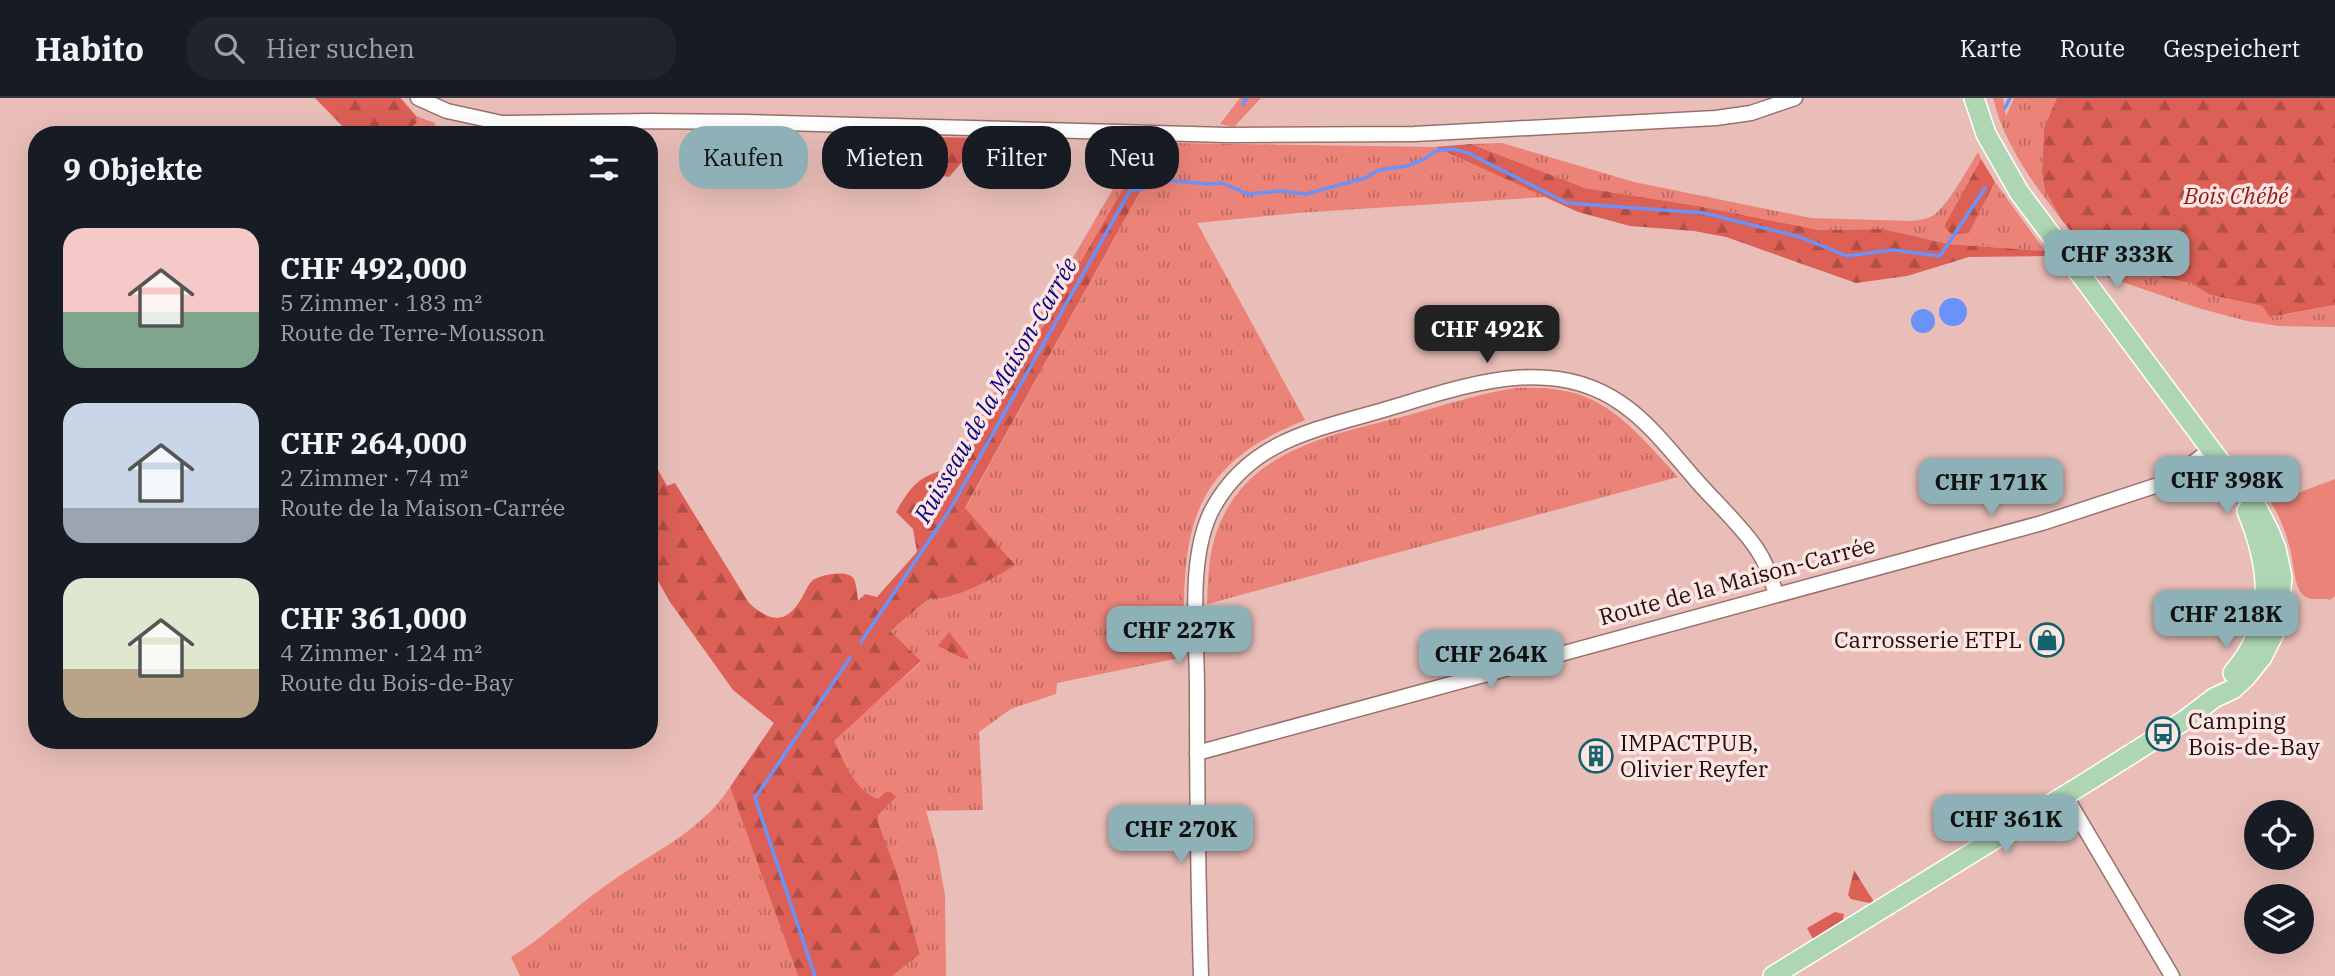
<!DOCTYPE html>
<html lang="de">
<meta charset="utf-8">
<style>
body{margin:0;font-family:"IBM Plex Serif",serif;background:#20242c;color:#f1f3f6;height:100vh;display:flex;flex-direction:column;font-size:26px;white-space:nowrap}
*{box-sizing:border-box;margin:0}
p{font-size:23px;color:#9ea1a6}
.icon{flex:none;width:38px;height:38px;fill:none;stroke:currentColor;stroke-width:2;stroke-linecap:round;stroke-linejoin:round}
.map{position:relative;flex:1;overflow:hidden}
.drawer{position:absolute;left:28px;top:28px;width:630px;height:623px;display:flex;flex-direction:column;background:#171b24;border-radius:28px;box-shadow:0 7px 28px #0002}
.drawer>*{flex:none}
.guide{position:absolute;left:679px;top:28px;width:665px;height:63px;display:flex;gap:14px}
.tools{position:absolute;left:2244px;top:702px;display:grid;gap:14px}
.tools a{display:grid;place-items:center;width:70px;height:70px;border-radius:50%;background:#171b24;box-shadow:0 7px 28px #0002;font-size:35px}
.price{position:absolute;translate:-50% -60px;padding:0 16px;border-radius:14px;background:#8db1b7;color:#111;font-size:23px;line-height:46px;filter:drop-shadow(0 2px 4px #0008)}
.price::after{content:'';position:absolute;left:50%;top:42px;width:21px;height:16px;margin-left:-10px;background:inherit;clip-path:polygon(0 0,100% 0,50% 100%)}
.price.selected{background:#222;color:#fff}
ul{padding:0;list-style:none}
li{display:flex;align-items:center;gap:21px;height:175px;padding:0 35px}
li span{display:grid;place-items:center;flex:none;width:196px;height:140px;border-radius:21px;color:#555}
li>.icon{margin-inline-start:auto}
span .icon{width:84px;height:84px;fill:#fffc;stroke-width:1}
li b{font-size:30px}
h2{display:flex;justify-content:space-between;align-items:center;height:84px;padding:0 35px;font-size:30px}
.pill{padding:0 24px;border-radius:28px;background:#171b24;box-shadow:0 7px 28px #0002;font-size:24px;line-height:63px}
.pill.selected{background:#8db1b7;color:#111}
header{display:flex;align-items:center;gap:42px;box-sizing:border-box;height:98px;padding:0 35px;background:#171b24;border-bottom:2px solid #363941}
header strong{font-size:33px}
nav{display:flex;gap:38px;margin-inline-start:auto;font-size:24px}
.search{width:490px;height:63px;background:#20242c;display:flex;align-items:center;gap:18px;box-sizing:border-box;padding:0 24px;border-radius:28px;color:#9ea1a6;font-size:26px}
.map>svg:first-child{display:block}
.grass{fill:url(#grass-tufts)}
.forest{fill:url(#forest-firs)}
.park{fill:#eb8378}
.water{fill:#6b92f9}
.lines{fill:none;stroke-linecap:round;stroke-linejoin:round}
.stream{stroke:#6b92f9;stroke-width:3.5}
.minor-casing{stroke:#99716c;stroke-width:17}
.major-casing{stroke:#fff;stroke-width:22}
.minor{stroke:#fff;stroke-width:14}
.major{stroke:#afd6b3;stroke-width:19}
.labels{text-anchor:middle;stroke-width:7;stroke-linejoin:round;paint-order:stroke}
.park-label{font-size:23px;font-style:italic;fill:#8e1a1a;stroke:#fce5e2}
.street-label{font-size:23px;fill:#1f100e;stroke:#fce5e2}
.poi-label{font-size:23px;fill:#1f100e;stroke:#fce5e2;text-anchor:start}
.water-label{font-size:24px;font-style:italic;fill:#0a0586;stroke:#fce5e2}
</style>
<header>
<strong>Habito</strong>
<div class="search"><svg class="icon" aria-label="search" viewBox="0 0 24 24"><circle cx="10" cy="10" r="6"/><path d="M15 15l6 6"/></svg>Hier suchen</div>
<nav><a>Karte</a><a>Route</a><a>Gespeichert</a></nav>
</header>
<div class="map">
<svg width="2335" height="878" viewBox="0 0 2335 878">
<defs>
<pattern id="grass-tufts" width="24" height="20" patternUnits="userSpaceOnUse" patternTransform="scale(1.75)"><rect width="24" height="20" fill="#eb8378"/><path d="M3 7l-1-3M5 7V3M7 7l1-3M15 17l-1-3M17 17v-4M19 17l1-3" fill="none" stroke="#be6a61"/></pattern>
<pattern id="forest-firs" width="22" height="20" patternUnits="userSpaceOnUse" patternTransform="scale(1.75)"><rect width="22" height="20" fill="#dc6056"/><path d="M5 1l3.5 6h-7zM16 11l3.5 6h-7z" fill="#b24e46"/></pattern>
</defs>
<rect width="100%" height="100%" fill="#eabeb8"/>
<g class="grass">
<polygon points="401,0 416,18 435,25 436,37 365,37 395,9"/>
<polygon points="1240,0 1261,0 1234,29 1220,26"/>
<path d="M 1993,0 L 2003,0 L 2006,18 L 2014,0 L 2057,0 L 2044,30 L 2042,76 L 2045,92 L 2061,121 C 2032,84 2004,46 1993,0 Z"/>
<polygon points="1141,43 1150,44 964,365 951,369"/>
<path d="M 1167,45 L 1435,49 L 1545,99 L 1297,115 L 1197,125 L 1305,322 C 1181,371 1183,442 1184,559 L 1057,585 L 1056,596 L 1011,611 L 979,634 L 983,712 L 926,713 L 937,752 L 945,798 L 946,878 L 892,878 L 920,856 L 897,775 L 878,724 L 878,701 C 855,693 845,663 833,643 L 921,564 L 889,534 L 930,500 L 955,497 L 1015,467 L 965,411 Z"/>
<path d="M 1502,45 L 1634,84 L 1811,120 L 1912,123 C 1920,122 1927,121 1934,117 C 1948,107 1968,70 1978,54 L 1981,61 L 1944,128 L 1969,135 L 1995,84 L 2045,153 L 1949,146 L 1883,131 L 1819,132 L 1698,108 L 1585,90 L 1471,46 Z"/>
<polygon points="2096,165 2107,169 2191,185 2210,197 2262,208 2271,219 2335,207 2335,229 2278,228 2247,223 2198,210 2105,178"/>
<path d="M 1546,290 C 1557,292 1568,293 1578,296 C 1620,310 1649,348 1678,379 L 1207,506 C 1208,485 1208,463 1214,442 C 1240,353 1327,338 1405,318 C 1439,309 1474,297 1509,291 C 1521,289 1534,290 1546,290 Z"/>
<path d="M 730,689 L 798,878 L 520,878 L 511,859 C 545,839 572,811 605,788 C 650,755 698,737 730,689 Z"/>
</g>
<g class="forest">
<polygon points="315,0 400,0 416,18 417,24 403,37 351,37"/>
<polygon points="2057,0 2335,0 2335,207 2270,219 2262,208 2210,197 2191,185 2107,169 2096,165 2061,121 2045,92 2042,76 2044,30"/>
<polygon points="930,39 991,40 976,48 949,79 943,78"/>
<path d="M 1150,44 L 1167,45 L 965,410 L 1015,467 C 996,479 952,504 930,500 L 890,533 L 921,563 L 834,643 C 844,663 855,693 878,701 L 886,694 L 891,694 L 896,699 L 878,717 L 878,724 L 897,775 L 920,856 L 892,878 L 798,878 L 730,689 L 774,625 L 733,592 L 670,504 L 649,467 L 649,356 L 667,388 L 675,385 L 749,505 C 770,524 786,527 801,501 C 805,495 808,486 813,482 C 821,477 848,471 854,481 C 857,487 857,497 858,503 L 865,496 L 877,499 L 917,454 L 913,431 L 896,414 C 917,376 926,378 964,365 Z"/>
<polygon points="1471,46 1585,90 1698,108 1819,132 1883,131 1949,146 2045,153 2046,158 1969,159 1907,178 1856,185 1726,139 1694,133 1630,128 1578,114 1435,49"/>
<polygon points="1981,61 1995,84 1969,135 1952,137 1944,128"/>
<polygon points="949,534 968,558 968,561 962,560 938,548"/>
<polygon points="1854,772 1874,804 1869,805 1851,801 1848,797"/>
<polygon points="1835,814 1844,816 1843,822 1813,841 1807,830"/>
</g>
<path class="park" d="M 2335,381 L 2335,498 L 2330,502 C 2322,499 2312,504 2304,498 C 2293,488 2294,464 2290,451 C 2286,435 2280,418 2271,405 Z"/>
<g class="water">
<circle cx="1953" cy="214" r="14"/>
<circle cx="1923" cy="223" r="12"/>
</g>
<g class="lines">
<g class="stream">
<polyline points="1243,6 1247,0"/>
<polyline points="2005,10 2010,0"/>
<polyline points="1131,92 1143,91 1164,82 1209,86 1222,85 1248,96 1281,93 1306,96 1365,80 1379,72 1407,68 1425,61 1435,53 1452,51 1466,54 1567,105 1704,115 1800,139 1847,158 1893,152 1940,158 1985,90"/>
<polyline points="861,544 949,413 1153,52"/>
<polyline points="815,878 755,700 850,560"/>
</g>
<defs>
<g id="minor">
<polyline points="418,0 447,13 502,25 649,23 745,24 1227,37 1414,36 1716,20 1751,15 1795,0"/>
<polyline points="1197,655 2042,425 2158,387 2181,374 2211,351"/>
<polyline points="2065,697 2172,878"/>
<path d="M 1201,878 C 1198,782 1197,686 1197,590 C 1197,536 1187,458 1213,410 C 1248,347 1305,334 1369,316 C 1450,294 1545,251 1622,306 C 1651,326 1673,356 1696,382 C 1715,404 1743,429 1758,453 C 1767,466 1771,481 1776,496"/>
</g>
<g id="major">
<path d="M 2233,575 C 2276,525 2271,471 2247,413"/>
<polyline points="1773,878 2098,677 2185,622 2214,600 2233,591 2245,580 2262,559 2274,535 2279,515 2282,479 2276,451 2269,433 2255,406 2239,389 2019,94 1986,36 1974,0"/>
</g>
</defs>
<use href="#minor" class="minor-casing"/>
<use href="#major" class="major-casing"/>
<use href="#minor" class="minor"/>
<use href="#major" class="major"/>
</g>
<defs>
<symbol id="shop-ring" viewBox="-11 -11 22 22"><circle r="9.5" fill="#fce5e2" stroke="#13616a" stroke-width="1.5"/><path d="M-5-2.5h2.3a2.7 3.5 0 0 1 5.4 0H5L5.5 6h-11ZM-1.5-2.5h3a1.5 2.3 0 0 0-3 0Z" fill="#13616a"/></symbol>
<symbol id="bus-ring" viewBox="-11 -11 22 22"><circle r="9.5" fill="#fce5e2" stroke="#13616a" stroke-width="1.5"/><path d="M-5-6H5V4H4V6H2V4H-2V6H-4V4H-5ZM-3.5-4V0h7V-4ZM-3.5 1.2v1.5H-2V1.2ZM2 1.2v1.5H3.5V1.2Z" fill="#13616a"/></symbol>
<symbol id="building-ring" viewBox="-11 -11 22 22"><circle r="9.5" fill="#fce5e2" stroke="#13616a" stroke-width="1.5"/><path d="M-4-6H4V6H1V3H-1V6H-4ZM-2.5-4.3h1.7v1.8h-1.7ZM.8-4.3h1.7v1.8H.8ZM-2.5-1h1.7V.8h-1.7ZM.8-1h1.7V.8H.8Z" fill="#13616a"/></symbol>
</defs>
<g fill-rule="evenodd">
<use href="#shop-ring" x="2028" y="523" width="38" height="38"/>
<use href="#bus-ring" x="2144" y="617" width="38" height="38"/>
<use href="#building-ring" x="1577" y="639" width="38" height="38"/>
</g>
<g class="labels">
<g class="park-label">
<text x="2236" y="106">Bois Chébé</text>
</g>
<g class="street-label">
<text transform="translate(1737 483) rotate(-15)" y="8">Route de la Maison-Carrée</text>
</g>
<g class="poi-label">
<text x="2022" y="550" text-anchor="end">Carrosserie ETPL</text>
<text x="2188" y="631">Camping<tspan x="2188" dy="26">Bois-de-Bay</tspan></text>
<text x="1620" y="653">IMPACTPUB,<tspan x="1620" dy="26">Olivier Reyfer</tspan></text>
</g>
<g class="water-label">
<text transform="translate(996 292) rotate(-60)" y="8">Ruisseau de la Maison-Carrée</text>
</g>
</g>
</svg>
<div class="tools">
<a><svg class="icon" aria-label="locate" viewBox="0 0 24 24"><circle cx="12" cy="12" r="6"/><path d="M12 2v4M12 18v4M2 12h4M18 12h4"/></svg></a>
<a><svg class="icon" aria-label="layers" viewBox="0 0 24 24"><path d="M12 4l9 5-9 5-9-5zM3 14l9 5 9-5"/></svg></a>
</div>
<b class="price" style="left:2117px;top:192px">CHF 333K</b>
<b class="price selected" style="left:1487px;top:267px">CHF 492K</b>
<b class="price" style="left:2227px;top:418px">CHF 398K</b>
<b class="price" style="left:1991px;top:420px">CHF 171K</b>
<b class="price" style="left:2226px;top:552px">CHF 218K</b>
<b class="price" style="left:1179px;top:568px">CHF 227K</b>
<b class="price" style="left:1491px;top:592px">CHF 264K</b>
<b class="price" style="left:2006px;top:757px">CHF 361K</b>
<b class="price" style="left:1181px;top:767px">CHF 270K</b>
<div class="guide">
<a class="pill selected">Kaufen</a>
<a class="pill">Mieten</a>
<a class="pill">Filter</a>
<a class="pill">Neu</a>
</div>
<section class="drawer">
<h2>9 Objekte<svg class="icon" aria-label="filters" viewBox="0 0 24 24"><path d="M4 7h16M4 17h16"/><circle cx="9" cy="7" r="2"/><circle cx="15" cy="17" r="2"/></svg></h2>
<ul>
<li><span style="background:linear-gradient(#f6c9c9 60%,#7fa58c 0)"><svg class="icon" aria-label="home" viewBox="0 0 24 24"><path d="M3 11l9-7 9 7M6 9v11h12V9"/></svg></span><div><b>CHF 492,000</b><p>5 Zimmer · 183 m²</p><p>Route de Terre-Mousson</p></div></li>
<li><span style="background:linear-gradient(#c9d6e8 75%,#9aa5b1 0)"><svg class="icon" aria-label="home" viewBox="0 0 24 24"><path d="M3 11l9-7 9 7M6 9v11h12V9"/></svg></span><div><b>CHF 264,000</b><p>2 Zimmer · 74 m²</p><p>Route de la Maison-Carrée</p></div></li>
<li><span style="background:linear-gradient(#dfe7d0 65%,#b9a48a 0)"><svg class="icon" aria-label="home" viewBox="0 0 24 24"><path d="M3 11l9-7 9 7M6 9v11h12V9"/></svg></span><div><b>CHF 361,000</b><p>4 Zimmer · 124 m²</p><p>Route du Bois-de-Bay</p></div></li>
</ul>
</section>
</div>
